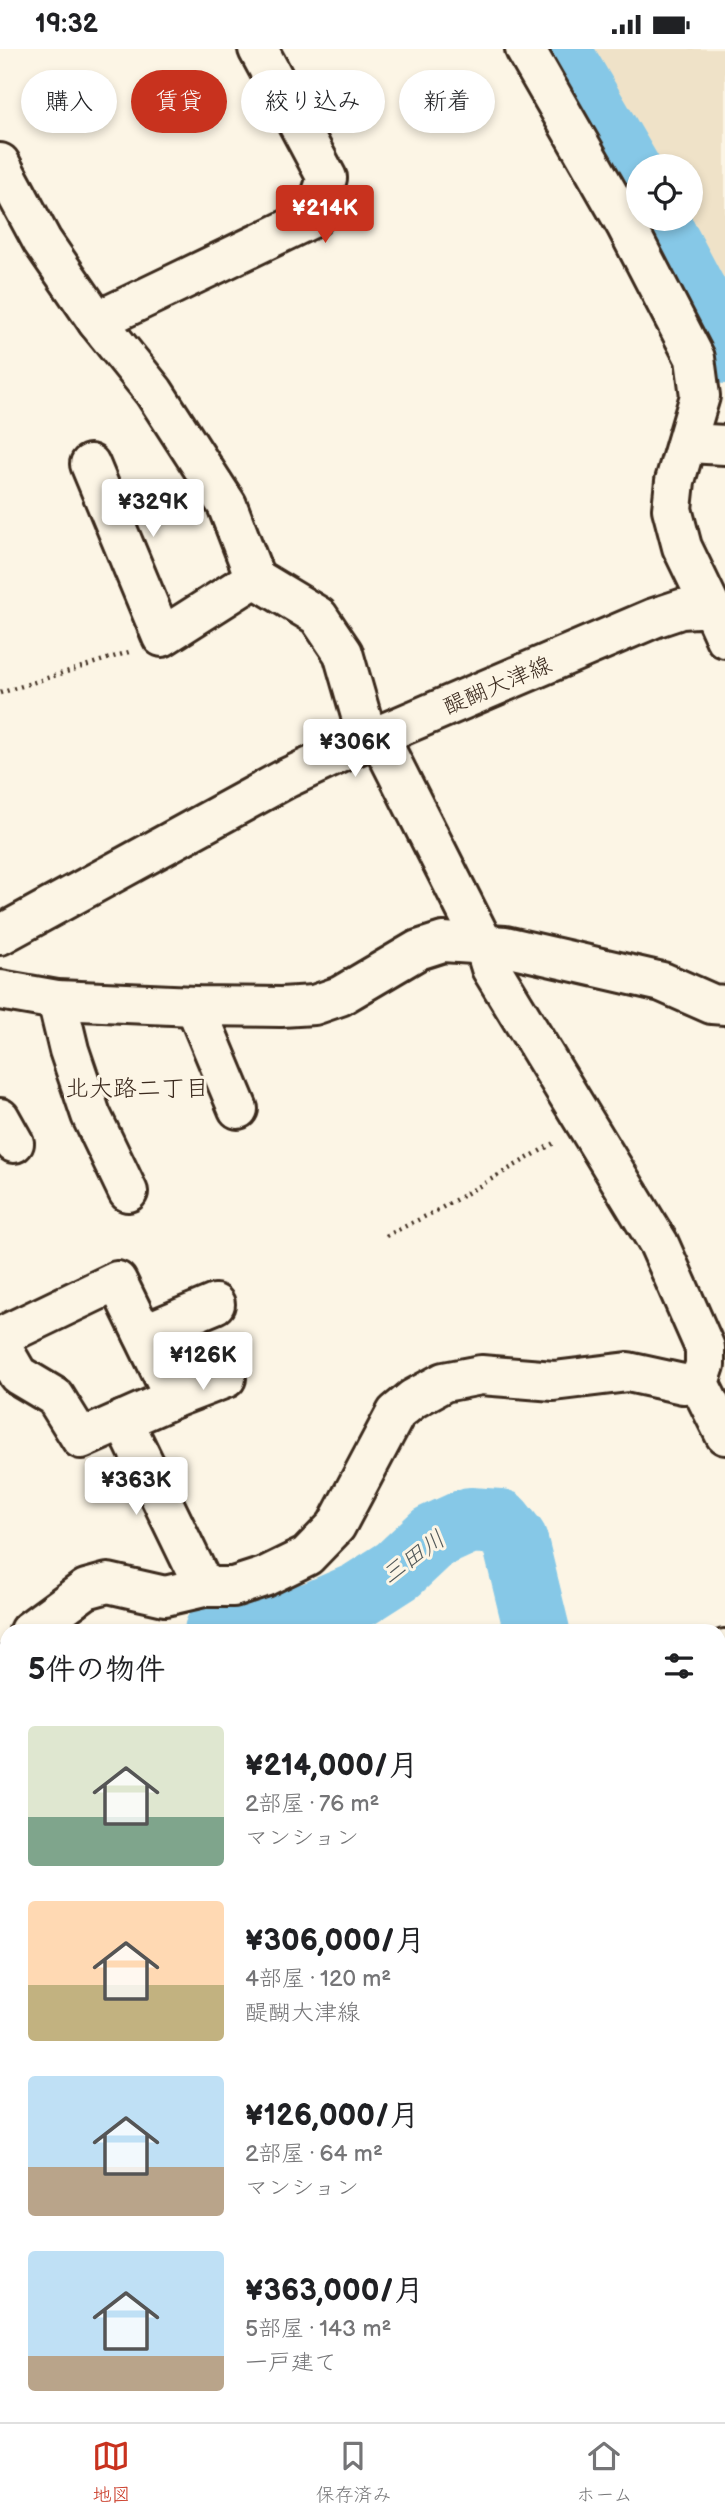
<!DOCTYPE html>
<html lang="ja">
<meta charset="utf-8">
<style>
body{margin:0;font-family:"Balsamiq Sans","Klee One",sans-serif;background:#f6f6f6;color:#202124;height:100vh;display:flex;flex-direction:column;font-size:26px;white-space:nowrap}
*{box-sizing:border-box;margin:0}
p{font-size:23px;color:#757577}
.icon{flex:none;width:38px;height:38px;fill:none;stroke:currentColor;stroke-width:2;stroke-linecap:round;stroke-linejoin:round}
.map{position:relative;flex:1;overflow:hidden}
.sheet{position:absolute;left:0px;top:1575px;width:726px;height:798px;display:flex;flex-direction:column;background:#fff;border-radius:21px 21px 0 0;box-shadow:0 4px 10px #0003}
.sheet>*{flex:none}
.hud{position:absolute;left:21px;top:21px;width:684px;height:63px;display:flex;gap:14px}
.buttons{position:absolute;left:626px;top:105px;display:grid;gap:14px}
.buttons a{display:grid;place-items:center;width:77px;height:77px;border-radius:50%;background:#fff;box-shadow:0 4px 10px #0003;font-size:35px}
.price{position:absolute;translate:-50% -60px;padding:0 16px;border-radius:7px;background:#fff;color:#222;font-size:23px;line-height:46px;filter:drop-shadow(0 2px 4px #0008)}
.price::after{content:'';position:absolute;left:50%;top:42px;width:21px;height:16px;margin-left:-10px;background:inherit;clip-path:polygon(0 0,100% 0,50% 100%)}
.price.current{background:#c8321e;color:#fff}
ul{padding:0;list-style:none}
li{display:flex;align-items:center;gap:21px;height:175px;padding:0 28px}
li span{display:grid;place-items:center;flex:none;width:196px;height:140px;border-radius:7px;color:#555}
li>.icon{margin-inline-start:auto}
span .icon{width:84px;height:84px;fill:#fffc;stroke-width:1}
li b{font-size:30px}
h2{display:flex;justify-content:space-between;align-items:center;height:84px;padding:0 28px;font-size:30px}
.pill{padding:0 24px;border-radius:32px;background:#fff;box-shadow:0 4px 10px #0003;font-size:24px;line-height:63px}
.pill.current{background:#c8321e;color:#fff}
.status{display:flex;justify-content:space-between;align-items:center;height:49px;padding:0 35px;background:#fff;direction:ltr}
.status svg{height:19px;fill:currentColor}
.tabs{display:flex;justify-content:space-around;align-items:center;height:98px;border-top:2px solid #e0e0e0;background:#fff;font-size:19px;color:#757577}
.tabs a{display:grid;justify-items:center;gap:4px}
.tabs .current{color:#c8321e}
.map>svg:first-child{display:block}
.built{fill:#efe2c8}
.green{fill:#c0d489;stroke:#7e7f54;stroke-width:2}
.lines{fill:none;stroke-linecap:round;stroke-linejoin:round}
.river{stroke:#86c8e7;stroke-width:66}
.building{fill:#d0b686;stroke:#3b2a1e;stroke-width:2}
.minor-casing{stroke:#3b2a1e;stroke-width:44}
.major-casing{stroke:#3b2a1e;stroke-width:44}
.path{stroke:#3b2a1e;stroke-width:4.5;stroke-dasharray:2 5;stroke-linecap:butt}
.minor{stroke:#fcf5e5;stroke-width:38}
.major{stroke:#fcf5e5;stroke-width:38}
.labels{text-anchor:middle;stroke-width:6;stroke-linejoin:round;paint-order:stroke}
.street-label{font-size:23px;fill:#3b2a1e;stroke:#fcf5e5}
.neighbourhood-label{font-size:24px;fill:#3b2a1e;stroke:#fcf5e5}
.water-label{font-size:24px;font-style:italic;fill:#52595a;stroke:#fcf5e5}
</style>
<div class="status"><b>19:32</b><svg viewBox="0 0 49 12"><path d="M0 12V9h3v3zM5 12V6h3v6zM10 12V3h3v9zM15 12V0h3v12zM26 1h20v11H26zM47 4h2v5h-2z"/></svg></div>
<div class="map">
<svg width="725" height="2373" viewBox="0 0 725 2373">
<rect width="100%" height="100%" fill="#fcf5e5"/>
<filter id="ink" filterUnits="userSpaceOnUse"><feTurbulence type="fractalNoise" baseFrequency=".0143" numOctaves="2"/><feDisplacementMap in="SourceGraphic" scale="14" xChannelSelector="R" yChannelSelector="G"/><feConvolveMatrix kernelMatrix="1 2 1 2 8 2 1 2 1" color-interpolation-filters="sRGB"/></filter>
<g filter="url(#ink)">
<g class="built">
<polygon points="578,0 725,0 725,250 680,170 691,170 691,117 651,117"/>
<polygon points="7,2041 7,2366 693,2366 693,2373 0,2373 0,2043"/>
</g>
<polygon class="green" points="7,2058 7,2366 314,2366 318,2373 0,2373 0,2060"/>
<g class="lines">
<g class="river">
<polyline points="557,0 639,140"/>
<polyline points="655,170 725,302"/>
<polyline points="217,1582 255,1570 310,1567 359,1546 398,1521 433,1488 470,1471 500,1473 515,1492 537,1582"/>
<polyline points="0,1755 7,1753"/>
<polyline points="719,2184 725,2189"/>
</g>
</g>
<polygon class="building" points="340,2366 396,2366 400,2373 344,2373"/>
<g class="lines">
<defs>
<g id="minor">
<polyline points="525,0 626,176 695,309 700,347 675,432 672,460 682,498 711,558"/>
<polyline points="0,114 42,192 97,272 154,343 227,456 255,529 318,567 343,604 368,691"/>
<polyline points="97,272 314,168 327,129 258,0"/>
<polyline points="688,394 725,396"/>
<polyline points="90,415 162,588 255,529"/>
<polyline points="378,686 484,896 491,919 659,1195 705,1299 705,1316 699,1334 725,1386"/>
<polyline points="0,941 57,951 195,957 281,958 314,956 340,947 418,901 443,893 505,897 662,933 712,955 725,956"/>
<polyline points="57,951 69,1001 91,1066 128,1143"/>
<polyline points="195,957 238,1060"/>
<polyline points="0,1069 14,1094"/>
<polyline points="143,1285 215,1255"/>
<polyline points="0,1288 117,1232 174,1349 81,1390 55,1348 18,1326 0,1295"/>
<polyline points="174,1349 226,1329"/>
<polyline points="123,1371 204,1538"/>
<polyline points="29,1582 86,1540 108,1534 165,1547 204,1538 233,1538 264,1528 307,1507 336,1477 396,1364 413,1350 444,1333 481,1326 554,1332 628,1323 683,1335 699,1334"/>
<polyline points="719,1603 725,1600"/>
<polyline points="0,1640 7,1616"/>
<polyline points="719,1647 725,1666"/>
<polyline points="719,1728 724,1743"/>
<polyline points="719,1864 725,1860"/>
<polyline points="0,2010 7,2008"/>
<polyline points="719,2148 725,2155"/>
<polyline points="719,2263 725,2262"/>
<polyline points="708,2366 708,2373"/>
</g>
<polyline id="major" points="0,886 287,729 368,691 654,569 681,560 711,558 725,589"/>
</defs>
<use href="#minor" class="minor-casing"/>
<use href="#major" class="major-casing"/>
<g class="path">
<polyline points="0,644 129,603"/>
<polyline points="386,1187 438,1161 554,1094"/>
<polyline points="719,2016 725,2018"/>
</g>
<use href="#minor" class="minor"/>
<use href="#major" class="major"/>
</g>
</g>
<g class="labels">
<g class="street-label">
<text transform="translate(497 636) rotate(-23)" y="8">醍醐大津線</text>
</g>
<g class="neighbourhood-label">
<text x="137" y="1047">北大路二丁目</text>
</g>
<g class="water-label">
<text transform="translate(413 1508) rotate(-36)" y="8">三田川</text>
</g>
</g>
</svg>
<div class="buttons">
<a><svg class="icon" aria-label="locate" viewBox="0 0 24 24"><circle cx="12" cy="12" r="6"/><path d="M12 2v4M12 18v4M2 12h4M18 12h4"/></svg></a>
</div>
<b class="price current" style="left:325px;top:196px">¥214K</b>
<b class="price" style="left:153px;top:490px">¥329K</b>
<b class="price" style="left:355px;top:730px">¥306K</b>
<b class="price" style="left:203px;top:1343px">¥126K</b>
<b class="price" style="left:136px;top:1468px">¥363K</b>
<div class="hud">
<a class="pill">購入</a>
<a class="pill current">賃貸</a>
<a class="pill">絞り込み</a>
<a class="pill">新着</a>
</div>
<section class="sheet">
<h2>5件の物件<svg class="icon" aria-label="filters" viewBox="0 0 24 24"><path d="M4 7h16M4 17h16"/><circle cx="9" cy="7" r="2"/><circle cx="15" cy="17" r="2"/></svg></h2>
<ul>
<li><span style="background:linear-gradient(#dfe7d0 65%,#7fa58c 0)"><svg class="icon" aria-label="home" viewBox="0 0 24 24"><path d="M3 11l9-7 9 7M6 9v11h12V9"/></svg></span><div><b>¥214,000/月</b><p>2部屋 · 76 m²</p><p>マンション</p></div></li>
<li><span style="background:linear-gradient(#ffd9b3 60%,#c2b280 0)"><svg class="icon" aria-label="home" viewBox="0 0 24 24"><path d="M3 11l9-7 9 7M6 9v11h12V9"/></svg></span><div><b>¥306,000/月</b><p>4部屋 · 120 m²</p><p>醍醐大津線</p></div></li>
<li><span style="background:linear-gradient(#bfe0f5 65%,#b9a48a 0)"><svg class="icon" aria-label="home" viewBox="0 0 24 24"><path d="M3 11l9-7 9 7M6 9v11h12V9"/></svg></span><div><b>¥126,000/月</b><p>2部屋 · 64 m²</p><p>マンション</p></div></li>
<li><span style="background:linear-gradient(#bfe0f5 75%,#b9a48a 0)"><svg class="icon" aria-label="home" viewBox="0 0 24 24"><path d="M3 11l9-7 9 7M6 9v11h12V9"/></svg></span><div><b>¥363,000/月</b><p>5部屋 · 143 m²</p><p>一戸建て</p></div></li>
</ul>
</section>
</div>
<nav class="tabs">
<a class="current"><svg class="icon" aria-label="map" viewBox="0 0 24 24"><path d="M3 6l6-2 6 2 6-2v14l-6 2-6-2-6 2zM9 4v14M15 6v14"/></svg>地図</a>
<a><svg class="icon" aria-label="saved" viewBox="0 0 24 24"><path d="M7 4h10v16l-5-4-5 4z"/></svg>保存済み</a>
<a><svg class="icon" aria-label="home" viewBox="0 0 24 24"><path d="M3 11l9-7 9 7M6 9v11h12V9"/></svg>ホーム</a>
</nav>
